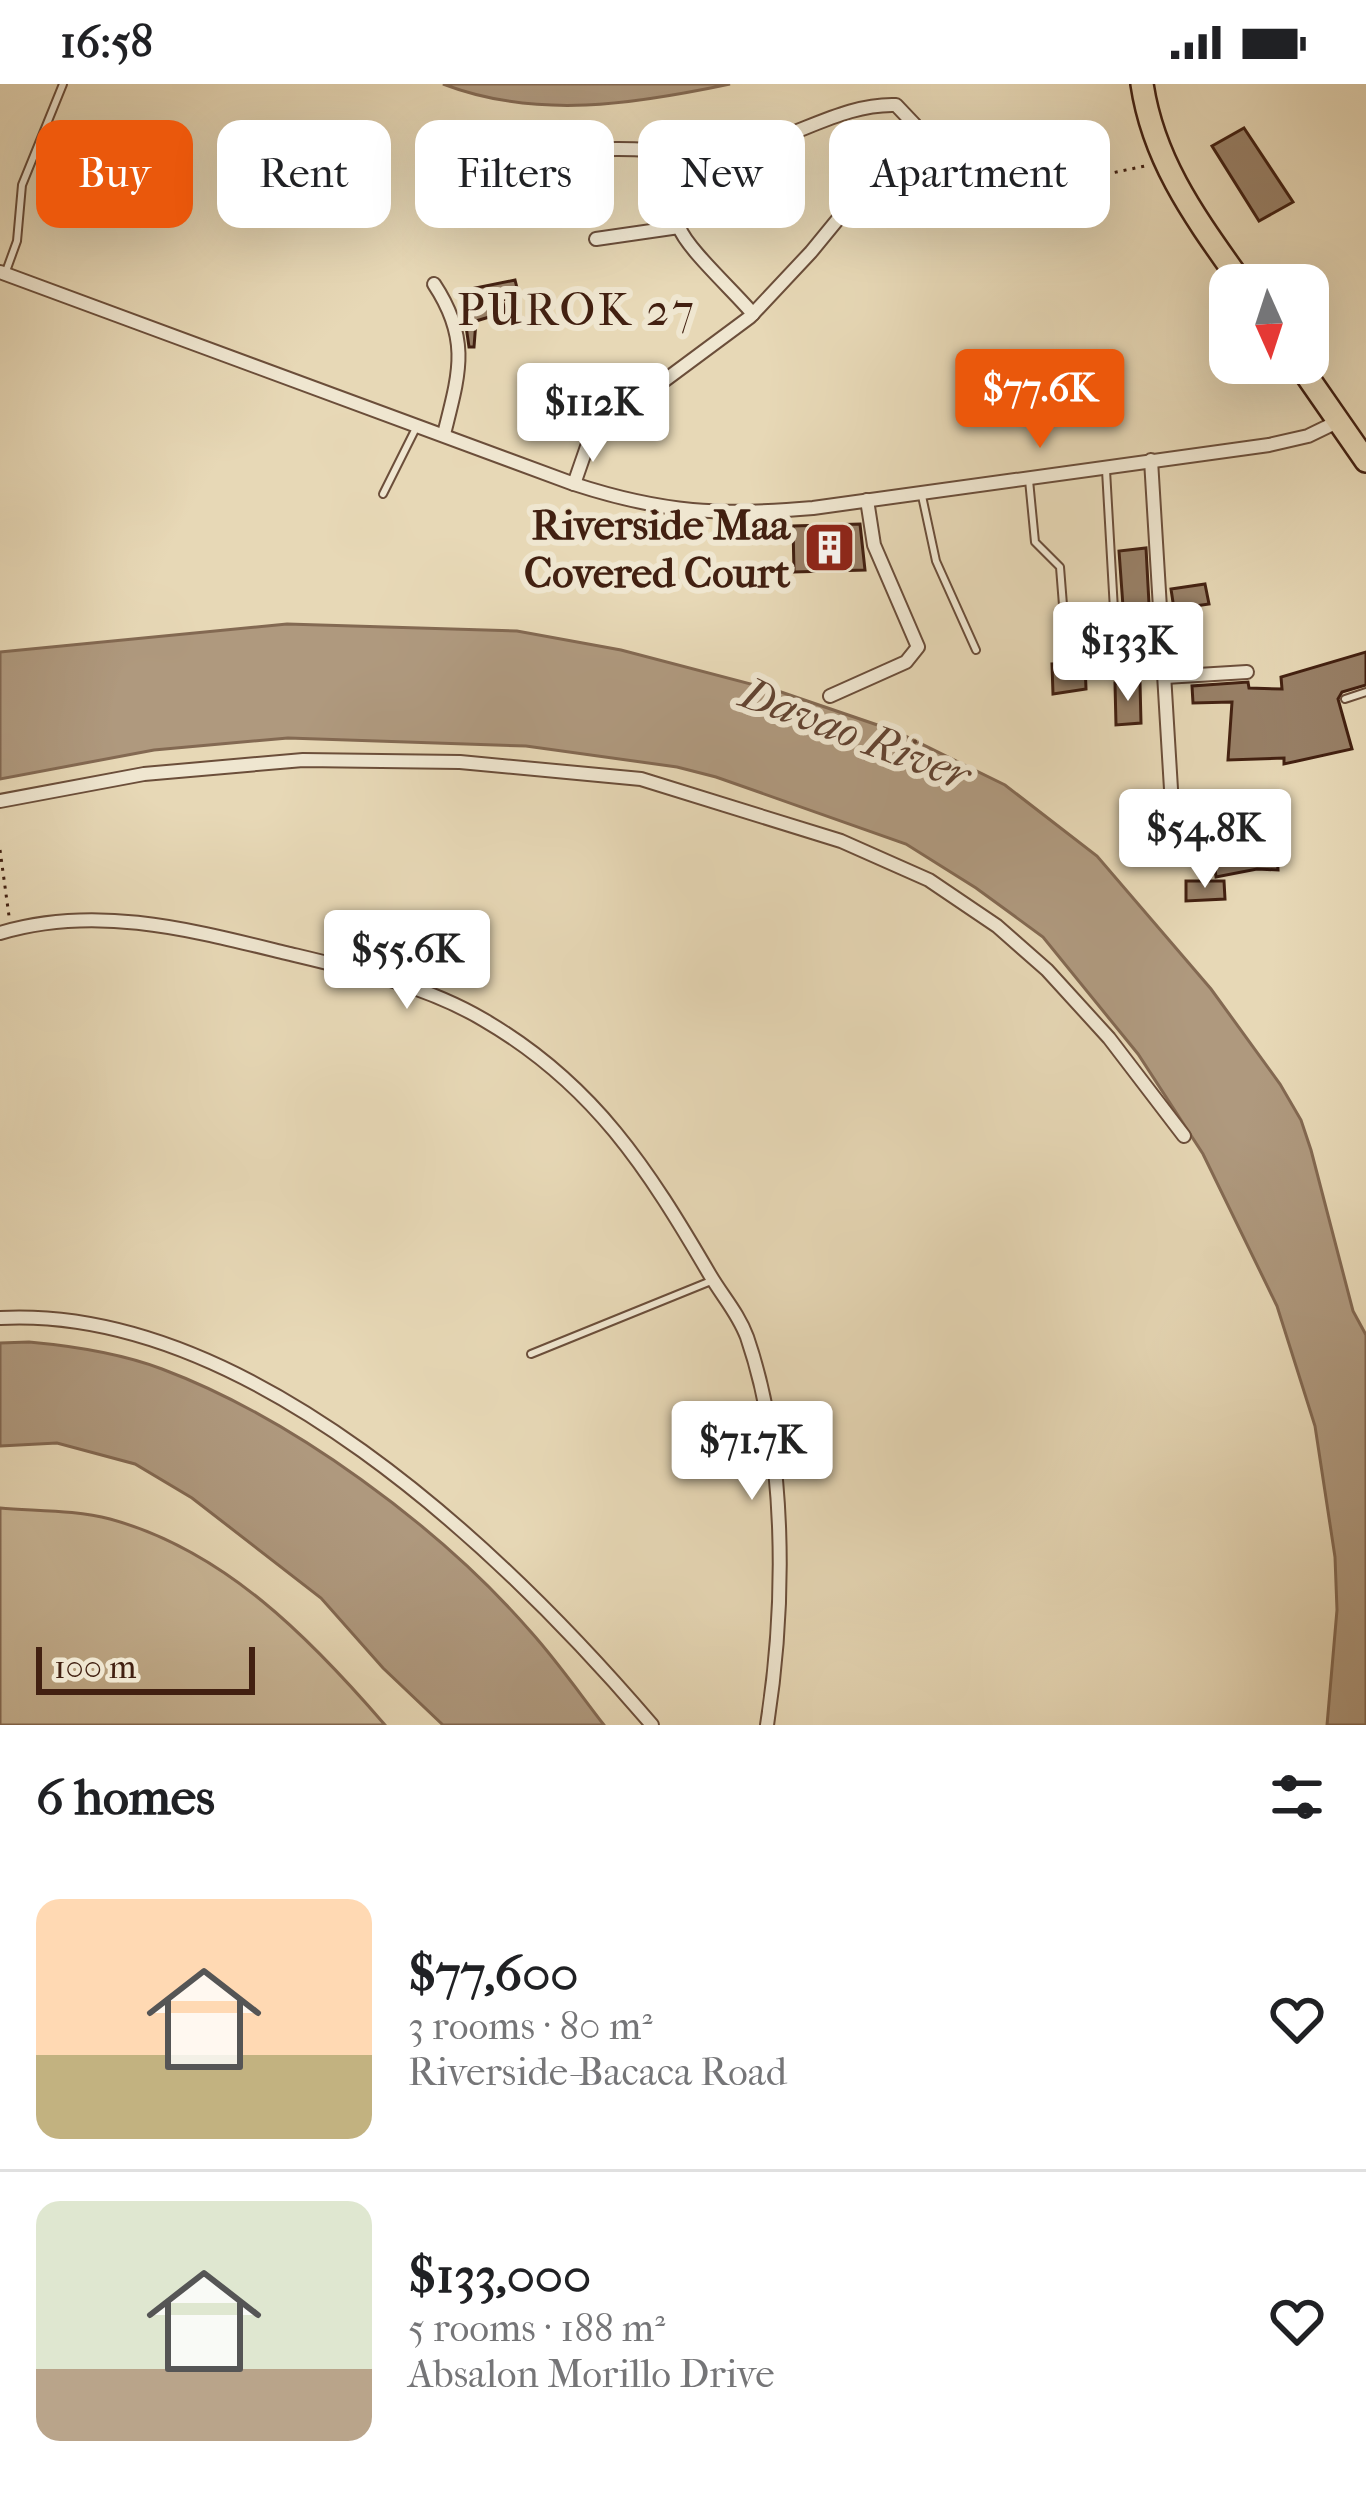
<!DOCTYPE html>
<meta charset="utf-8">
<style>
body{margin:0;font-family:"IM FELL French Canon",serif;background:#f2f2f2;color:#202124;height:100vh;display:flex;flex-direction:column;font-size:45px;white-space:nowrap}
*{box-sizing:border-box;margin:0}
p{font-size:39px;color:#757577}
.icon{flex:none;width:66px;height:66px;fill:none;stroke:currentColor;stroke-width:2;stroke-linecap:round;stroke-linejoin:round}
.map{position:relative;height:1641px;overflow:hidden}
.panel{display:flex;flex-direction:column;background:#fff;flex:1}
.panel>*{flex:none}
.banner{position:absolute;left:36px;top:36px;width:1296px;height:108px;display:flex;gap:24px}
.needle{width:78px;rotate:177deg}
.fabs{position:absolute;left:1209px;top:180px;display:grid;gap:24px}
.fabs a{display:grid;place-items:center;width:120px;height:120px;border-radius:24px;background:#fff;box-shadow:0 12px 48px #0002;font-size:60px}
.scale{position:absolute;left:36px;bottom:30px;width:219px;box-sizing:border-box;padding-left:12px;border:6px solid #422011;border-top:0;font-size:33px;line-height:42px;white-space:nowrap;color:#422011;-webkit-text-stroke:9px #efe6d0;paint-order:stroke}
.price{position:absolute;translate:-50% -102px;padding:0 27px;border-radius:12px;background:#fff;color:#222;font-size:39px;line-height:78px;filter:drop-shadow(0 3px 6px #0008)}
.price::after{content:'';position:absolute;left:50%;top:72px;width:36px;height:27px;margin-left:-18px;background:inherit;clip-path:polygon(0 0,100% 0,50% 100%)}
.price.active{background:#ea580c;color:#fff}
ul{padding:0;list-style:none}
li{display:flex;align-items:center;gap:36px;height:300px;padding:0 36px}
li+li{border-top:3px solid #e0e0e0}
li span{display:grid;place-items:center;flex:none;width:336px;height:240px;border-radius:24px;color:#555}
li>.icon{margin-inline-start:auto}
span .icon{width:144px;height:144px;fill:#fffc;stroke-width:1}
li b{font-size:51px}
h2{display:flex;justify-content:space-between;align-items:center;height:144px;padding:0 36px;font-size:51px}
.tag{padding:0 42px;border-radius:24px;background:#fff;box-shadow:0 12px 48px #0002;font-size:42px;line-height:108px}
.tag.active{background:#ea580c;color:#fff}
.status{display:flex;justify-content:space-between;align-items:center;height:84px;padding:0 60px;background:#fff;direction:ltr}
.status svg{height:33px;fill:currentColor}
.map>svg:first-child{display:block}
.green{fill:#cbb99a;stroke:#866c56;stroke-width:3}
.water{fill:#af997e;stroke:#836952;stroke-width:3}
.building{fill:#988067;stroke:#422011;stroke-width:3}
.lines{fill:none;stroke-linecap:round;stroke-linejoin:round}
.service-casing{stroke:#6b4e3a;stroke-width:10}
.minor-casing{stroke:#6b4e3a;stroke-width:16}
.primary-casing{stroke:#422011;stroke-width:26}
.path{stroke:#422011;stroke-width:3;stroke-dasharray:3 6;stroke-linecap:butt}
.service{stroke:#efe6d0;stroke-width:6}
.minor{stroke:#efe6d0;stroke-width:12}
.primary{stroke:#e7d8b6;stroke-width:21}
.labels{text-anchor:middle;stroke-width:12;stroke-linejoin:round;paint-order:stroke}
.poi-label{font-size:42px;font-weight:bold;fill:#422011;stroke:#efe6d0;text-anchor:end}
.neighbourhood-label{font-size:45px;letter-spacing:3px;fill:#422011;stroke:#efe6d0}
.water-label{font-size:45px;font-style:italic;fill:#634432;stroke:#efe6d0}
</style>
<div class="status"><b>16:58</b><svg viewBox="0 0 49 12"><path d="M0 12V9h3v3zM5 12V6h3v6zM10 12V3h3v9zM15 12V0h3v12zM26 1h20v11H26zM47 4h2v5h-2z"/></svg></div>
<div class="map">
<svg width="1366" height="1641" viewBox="0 0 1366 1641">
<rect width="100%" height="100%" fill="#e7d8b6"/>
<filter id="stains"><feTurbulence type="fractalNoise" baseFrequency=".00167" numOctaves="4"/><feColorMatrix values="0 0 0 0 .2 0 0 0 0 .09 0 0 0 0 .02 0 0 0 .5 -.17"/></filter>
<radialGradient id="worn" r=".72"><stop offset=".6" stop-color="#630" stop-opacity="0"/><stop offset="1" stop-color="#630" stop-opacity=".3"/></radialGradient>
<path class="green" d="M 0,1424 C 35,1427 76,1426 110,1435 C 224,1466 310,1554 385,1641 L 0,1641 Z"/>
<g class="water">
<path d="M 443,0 L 730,0 C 635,20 537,36 443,0 Z"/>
<polygon points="287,540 517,547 621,566 781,608 895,647 1005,701 1097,772 1211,905 1280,1000 1301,1036 1311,1066 1353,1227 1366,1251 1366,1641 1327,1641 1337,1526 1335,1473 1315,1342 1277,1222 1203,1070 1138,970 1043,853 976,804 906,760 716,693 677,683 526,662 288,654 154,666 0,695 0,568"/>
<path d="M 29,1258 C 73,1262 120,1269 162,1285 C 292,1334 440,1443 531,1548 C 557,1577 580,1610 604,1641 L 443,1641 L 383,1584 L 321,1514 L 192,1414 L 135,1380 L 57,1359 L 0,1362 L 0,1259 Z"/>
</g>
<g class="building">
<polygon points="1244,44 1293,118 1259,137 1212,62"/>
<polygon points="515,196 519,212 502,216 506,228 476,237 474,263 469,263 461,207"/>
<polygon points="860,440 865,486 794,488 793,442"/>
<polygon points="1146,464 1151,557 1117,561 1118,580 1089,585 1085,539 1124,536 1119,467"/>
<polygon points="1205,500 1209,520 1174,525 1171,505"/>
<polygon points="1366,568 1366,601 1342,608 1338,615 1352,665 1284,680 1284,674 1228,676 1232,618 1193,619 1192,602 1248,598 1249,604 1282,605 1281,593"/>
<polygon points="1085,579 1086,605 1053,610 1052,580"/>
<polygon points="1115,599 1140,599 1141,639 1116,641"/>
<polygon points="1243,715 1248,767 1277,765 1278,786 1257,785 1216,793 1212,759 1204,759 1200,719"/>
<polygon points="1186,797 1224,797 1225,815 1186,817"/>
</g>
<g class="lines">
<defs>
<g id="service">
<polyline points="5,190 17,157 22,101 63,0"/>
<polyline points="1106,386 1114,526"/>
<polyline points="1029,396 1035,458 1060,483 1067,572"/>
<polyline points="383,410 416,344"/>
<polyline points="922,412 936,477 976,566"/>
<polyline points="1345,615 1366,608"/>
<polyline points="531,1270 711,1197"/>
</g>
<g id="minor">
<path d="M 425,73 C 489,71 554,65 618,65 C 657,65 699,71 738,65 C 792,57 841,19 896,21 L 915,41 L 811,168 L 750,233 L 591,351 L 574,400"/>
<path d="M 596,155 L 679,143 C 687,165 735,208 753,230"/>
<path d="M 0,188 L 574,400 C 663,429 721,432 813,424 L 1269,361 L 1308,352 L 1339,337"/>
<path d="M 434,200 C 471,256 459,290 444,350"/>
<polyline points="1151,376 1175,771"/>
<polyline points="1165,593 1247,588"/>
<polyline points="830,612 906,578 918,563 874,461 867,416"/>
<polyline points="0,717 144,690 303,676 460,678 641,695 841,757 929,796 997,842 1047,886 1109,954 1184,1052"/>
<path d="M 0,849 C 96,820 192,846 286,869 C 353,885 425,901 484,936 C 594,1000 648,1085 710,1191 C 723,1213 738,1229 747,1253 C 787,1370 786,1520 767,1641"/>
<path d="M 0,1234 C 247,1221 502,1466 652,1641"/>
</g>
<g id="primary">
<path d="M 1142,0 C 1154,80 1198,137 1243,201"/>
<polyline points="1298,279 1366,377"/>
</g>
</defs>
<use href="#service" class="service-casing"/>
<use href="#minor" class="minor-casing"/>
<use href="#primary" class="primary-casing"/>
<g class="path">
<polyline points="924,56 934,79 959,102 999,93 1107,90 1145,82"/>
<polyline points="0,766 9,832"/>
</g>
<use href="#service" class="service"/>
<use href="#minor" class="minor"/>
<use href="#primary" class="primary"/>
</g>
<defs>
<symbol id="building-square" viewBox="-11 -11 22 22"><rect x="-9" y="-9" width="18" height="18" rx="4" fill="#8f2418" stroke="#efe6d0"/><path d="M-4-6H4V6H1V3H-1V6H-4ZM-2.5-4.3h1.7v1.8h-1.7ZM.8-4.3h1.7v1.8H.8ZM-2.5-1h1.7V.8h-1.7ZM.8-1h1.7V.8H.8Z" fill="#fff"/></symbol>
</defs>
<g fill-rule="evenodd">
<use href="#building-square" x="800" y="434" width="59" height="59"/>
</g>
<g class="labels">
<g class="poi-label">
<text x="790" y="455">Riverside Maa<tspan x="790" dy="48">Covered Court</tspan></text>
</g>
<g class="neighbourhood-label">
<text x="577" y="241">PUROK 27</text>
</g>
<g class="water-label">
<text transform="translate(856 649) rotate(21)" y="16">Davao River</text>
</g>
</g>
<rect width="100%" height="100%" filter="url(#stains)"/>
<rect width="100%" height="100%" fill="url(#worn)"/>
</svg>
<div class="fabs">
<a><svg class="needle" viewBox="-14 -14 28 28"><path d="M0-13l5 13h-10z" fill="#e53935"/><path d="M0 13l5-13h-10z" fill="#757577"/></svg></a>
</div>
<div class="scale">100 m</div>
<b class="price active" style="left:1040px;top:367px">$77.6K</b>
<b class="price" style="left:593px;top:381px">$112K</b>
<b class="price" style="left:1128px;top:620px">$133K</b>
<b class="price" style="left:1205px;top:807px">$54.8K</b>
<b class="price" style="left:407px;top:928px">$55.6K</b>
<b class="price" style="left:752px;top:1419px">$71.7K</b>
<div class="banner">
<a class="tag active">Buy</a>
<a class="tag">Rent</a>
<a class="tag">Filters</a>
<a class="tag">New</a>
<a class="tag">Apartment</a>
</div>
</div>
<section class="panel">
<h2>6 homes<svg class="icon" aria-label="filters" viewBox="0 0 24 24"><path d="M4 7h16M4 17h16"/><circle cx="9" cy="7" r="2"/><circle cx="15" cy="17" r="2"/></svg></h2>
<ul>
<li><span style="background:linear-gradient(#ffd9b3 65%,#c2b280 0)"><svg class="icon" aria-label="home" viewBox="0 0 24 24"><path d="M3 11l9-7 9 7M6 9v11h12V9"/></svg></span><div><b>$77,600</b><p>3 rooms · 80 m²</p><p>Riverside-Bacaca Road</p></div><svg class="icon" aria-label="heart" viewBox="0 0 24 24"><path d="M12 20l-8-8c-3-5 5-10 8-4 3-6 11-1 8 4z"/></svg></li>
<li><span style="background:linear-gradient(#dfe7d0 70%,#b9a48a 0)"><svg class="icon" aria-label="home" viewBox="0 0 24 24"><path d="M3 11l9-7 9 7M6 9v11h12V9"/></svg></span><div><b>$133,000</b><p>5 rooms · 188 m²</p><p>Absalon Morillo Drive</p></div><svg class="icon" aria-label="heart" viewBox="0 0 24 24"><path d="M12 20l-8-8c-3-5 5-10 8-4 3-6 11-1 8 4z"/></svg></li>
</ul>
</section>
